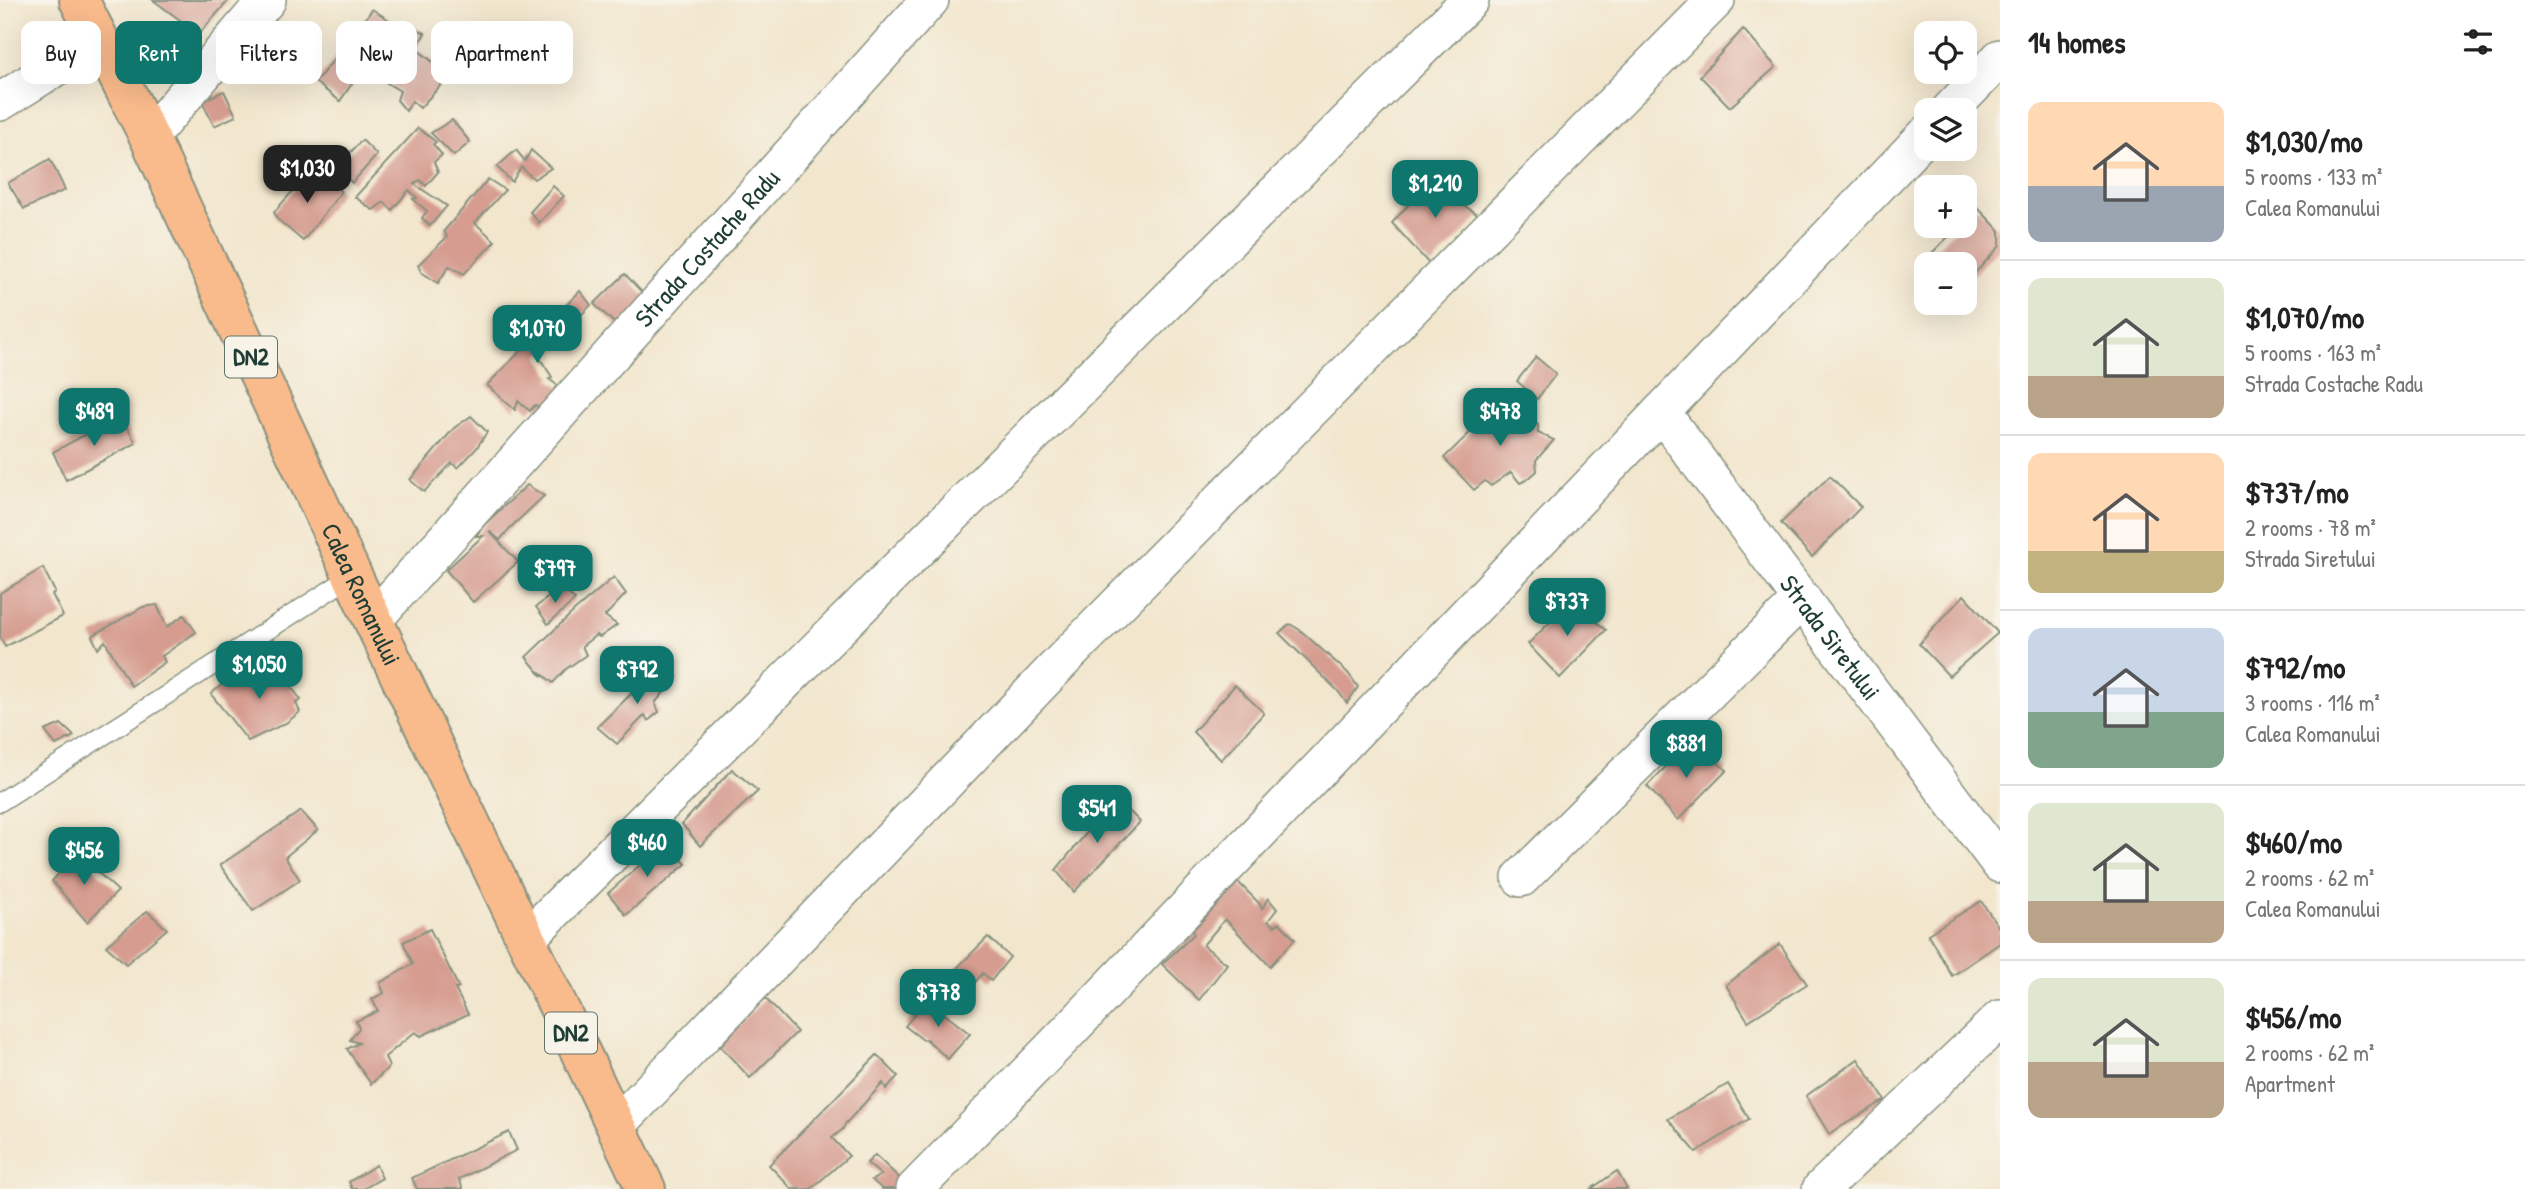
<!DOCTYPE html>
<meta charset="utf-8">
<style>
body{margin:0;font-family:"Patrick Hand",sans-serif;background:#f6f6f6;color:#222;height:100vh;display:flex;flex-direction:column;font-size:26px;white-space:nowrap}
*{box-sizing:border-box;margin:0}
p{font-size:23px;color:#767676}
.icon{flex:none;width:38px;height:38px;fill:none;stroke:currentColor;stroke-width:2;stroke-linecap:round;stroke-linejoin:round}
.map{position:relative;flex:1;overflow:hidden}
.drawer{display:flex;flex-direction:column;background:#fff;width:525px}
.drawer>*{flex:none}
.banner{position:absolute;left:21px;top:21px;width:665px;height:63px;display:flex;gap:14px}
.buttons{position:absolute;left:1914px;top:21px;display:grid;gap:14px}
.buttons a{display:grid;place-items:center;width:63px;height:63px;border-radius:14px;background:#fff;box-shadow:0 7px 28px #0002;font-size:35px}
.price{position:absolute;translate:-50% -60px;padding:0 16px;border-radius:14px;background:#0f766e;color:#fff;font-size:23px;line-height:46px;filter:drop-shadow(0 2px 4px #0008)}
.price::after{content:'';position:absolute;left:50%;top:42px;width:21px;height:16px;margin-left:-10px;background:inherit;clip-path:polygon(0 0,100% 0,50% 100%)}
.price.selected{background:#222;color:#fff}
ul{padding:0;list-style:none}
li{display:flex;align-items:center;gap:21px;height:175px;padding:0 28px}
li+li{border-top:2px solid #e0e0e0}
li span{display:grid;place-items:center;flex:none;width:196px;height:140px;border-radius:14px;color:#555}
li>.icon{margin-inline-start:auto}
span .icon{width:84px;height:84px;fill:#fffc;stroke-width:1}
li b{font-size:30px}
h2{display:flex;justify-content:space-between;align-items:center;height:84px;padding:0 28px;font-size:30px}
.tag{padding:0 24px;border-radius:14px;background:#fff;box-shadow:0 7px 28px #0002;font-size:24px;line-height:63px}
.tag.selected{background:#0f766e;color:#fff}
main{display:flex;flex:1;min-height:0}
.map>svg:first-child{display:block}
.building{fill:#d69c90}
.lines{fill:none;stroke-linecap:round;stroke-linejoin:round}
.service-casing{stroke:#889280;stroke-width:21}
.minor-casing{stroke:#889280;stroke-width:40}
.primary-casing{stroke:#889280;stroke-width:42}
.service{stroke:#fff;stroke-width:18}
.minor{stroke:#fff;stroke-width:37}
.primary{stroke:#fabb8c;stroke-width:38}
.labels{text-anchor:middle;stroke-width:5;stroke-linejoin:round;paint-order:stroke}
.shield{fill:#f7f3e8;stroke:#60746a;stroke-width:2}
.shield-label{font-size:24px;font-weight:bold;fill:#1f3d34}
.street-label{font-size:26px;fill:#1f3d34;stroke:#f7f3e8}
</style>
<main>
<div class="map">
<svg width="2000" height="1189" viewBox="0 0 2000 1189">
<rect width="100%" height="100%" fill="#f7f3e8"/>
<filter id="ink" filterUnits="userSpaceOnUse"><feTurbulence type="fractalNoise" baseFrequency=".0143" numOctaves="2"/><feDisplacementMap in="SourceGraphic" scale="14" xChannelSelector="R" yChannelSelector="G"/><feConvolveMatrix kernelMatrix="1 2 1 2 8 2 1 2 1" color-interpolation-filters="sRGB"/></filter>
<filter id="wash" filterUnits="userSpaceOnUse"><feTurbulence type="fractalNoise" baseFrequency=".00686" numOctaves="4" result="noise"/><feDisplacementMap in="SourceGraphic" scale="28" xChannelSelector="R" yChannelSelector="G"/><feGaussianBlur stdDeviation="1.57" result="paint"/><feColorMatrix in="noise" values="0 0 0 0 0 0 0 0 0 0 0 0 0 0 0 0 0 1.4 0 .05"/><feComposite in="paint" operator="in"/></filter>
<g filter="url(#wash)">
<rect width="100%" height="100%" fill="#f2e6cd"/>
<g id="blocks">
<g class="building">
<polygon points="153,0 229,0 199,34"/>
<polygon points="372,9 389,20 374,38 361,26"/>
<polygon points="410,25 425,33 417,48 404,36"/>
<polygon points="1743,29 1776,67 1730,107 1700,76"/>
<polygon points="401,37 450,75 420,108 412,101 406,111 397,100 400,91 379,78 397,54 390,46"/>
<polygon points="342,50 360,72 340,101 315,82"/>
<polygon points="224,91 236,116 214,126 202,101"/>
<polygon points="452,120 470,142 454,156 431,133"/>
<polygon points="418,128 436,142 433,144 442,155 434,162 438,172 426,186 420,180 414,184 447,206 430,226 422,218 427,211 413,199 417,198 409,190 392,210 384,202 373,210 355,197"/>
<polygon points="362,140 377,155 352,183 337,167"/>
<polygon points="516,150 525,161 531,150 551,168 534,179 521,167 512,182 497,167"/>
<polygon points="50,159 65,190 24,209 8,183"/>
<polygon points="309,173 323,184 330,177 341,192 303,241 277,219 274,212"/>
<polygon points="1434,176 1453,190 1453,183 1470,201 1463,205 1480,216 1431,266 1392,223"/>
<polygon points="488,179 505,190 475,223 495,241 464,274 449,266 438,283 421,272 418,265 447,237 444,231"/>
<polygon points="553,186 564,196 539,223 530,212"/>
<polygon points="1977,207 2000,231 2000,246 1965,284 1965,264 1937,264 1928,257 1959,226 1965,226 1965,219"/>
<polygon points="625,274 649,300 621,329 594,304"/>
<polygon points="580,291 591,305 562,334 561,331 539,357 552,377 549,379 568,393 550,413 535,405 530,411 518,401 515,410 487,385"/>
<polygon points="1536,357 1556,374 1537,399 1517,381"/>
<polygon points="1503,400 1517,412 1525,404 1538,425 1538,433 1554,440 1536,460 1537,471 1527,480 1520,483 1511,472 1491,486 1485,481 1474,490 1444,458"/>
<polygon points="120,416 136,443 66,480 53,452"/>
<polygon points="471,416 487,432 476,449 458,468 452,463 424,492 410,480 454,428"/>
<polygon points="1830,476 1861,507 1812,557 1781,523"/>
<polygon points="527,485 544,496 510,528 500,540 489,531 518,562 473,602 446,570 483,536 476,536 485,524"/>
<polygon points="43,568 55,592 52,594 63,616 5,647 0,637 0,593"/>
<polygon points="614,577 626,594 605,616 617,625 600,637 596,635 582,646 586,655 566,669 553,683 541,673 542,676 526,657 573,612"/>
<polygon points="561,587 575,600 548,624 536,607"/>
<polygon points="1964,595 1998,633 1949,676 1919,644"/>
<polygon points="1572,600 1606,630 1560,678 1528,644"/>
<polygon points="157,605 167,627 184,615 196,632 162,656 165,662 131,686 105,641 98,649 92,636 143,607"/>
<polygon points="1290,624 1300,630 1348,673 1358,687 1347,703 1337,690 1279,633"/>
<polygon points="270,658 301,700 296,703 300,712 286,723 248,741 211,694 230,677 232,684"/>
<polygon points="660,666 677,677 655,703 659,712 648,721 645,715 617,744 597,727"/>
<polygon points="1235,685 1264,713 1221,760 1193,732"/>
<polygon points="61,724 74,736 56,745 45,731"/>
<polygon points="1690,742 1727,770 1678,820 1647,786"/>
<polygon points="732,769 758,791 700,846 682,824"/>
<polygon points="1119,801 1140,822 1074,892 1056,870 1088,831"/>
<polygon points="301,811 318,830 285,857 300,880 253,911 220,865"/>
<polygon points="665,843 686,864 626,915 608,893"/>
<polygon points="77,853 118,891 87,922 52,881"/>
<polygon points="1238,882 1259,903 1262,909 1268,898 1277,909 1268,921 1274,926 1280,923 1295,939 1270,966 1225,919 1203,945 1227,964 1199,1000 1162,964 1194,934 1192,931"/>
<polygon points="1981,901 2000,929 2000,943 1952,976 1928,934"/>
<polygon points="147,911 167,929 126,964 106,946"/>
<polygon points="430,929 459,988 455,989 468,1014 421,1036 415,1032 385,1057 389,1067 371,1084 347,1049 359,1043 350,1040 359,1028 356,1021 378,1011 372,999 384,993 380,983 413,964 403,942"/>
<polygon points="988,937 1010,957 991,981 983,973 966,993 952,973"/>
<polygon points="1780,944 1807,984 1748,1021 1726,985"/>
<polygon points="765,998 797,1032 750,1078 720,1046"/>
<polygon points="927,1000 970,1034 948,1059 926,1039 923,1040 905,1026"/>
<polygon points="877,1055 898,1076 886,1089 883,1083 845,1124 843,1129 832,1138 849,1156 811,1189 792,1189 769,1165"/>
<polygon points="1858,1059 1885,1100 1829,1134 1806,1096"/>
<polygon points="1728,1084 1749,1119 1696,1152 1668,1119"/>
<polygon points="509,1132 517,1150 459,1179 463,1189 417,1189 412,1178"/>
<polygon points="875,1155 911,1189 882,1189 872,1180 881,1175 867,1163"/>
<polygon points="376,1165 382,1178 363,1189 352,1189 349,1182"/>
<polygon points="1617,1171 1627,1189 1591,1189"/>
</g>
</g>
</g>
<g filter="url(#ink)">
<use href="#blocks" fill-opacity="0" stroke="#889280" stroke-width="2"/>
<g class="lines">
<defs>
<polyline id="service" points="0,802 352,576"/>
<g id="minor">
<polyline points="0,102 99,40"/>
<polyline points="1950,110 2000,58"/>
<polyline points="149,137 267,0"/>
<path id="s1" d="M 1661,412 L 2000,864"/>
<path id="s2" d="M 373,620 L 930,0"/>
<polyline points="1521,878 1802,599"/>
<polyline points="526,939 1470,0"/>
<polyline points="616,1126 1064,659 1716,0"/>
<polyline points="915,1189 1065,1035 1927,134"/>
<polyline points="1821,1189 2000,1019"/>
</g>
<g id="primary">
<path id="s3" d="M 79,0 L 149,137 L 373,620 L 646,1189"/>
</g>
</defs>
<use href="#service" class="service-casing"/>
<use href="#minor" class="minor-casing"/>
<use href="#primary" class="primary-casing"/>
<use href="#service" class="service"/>
<use href="#minor" class="minor"/>
<use href="#primary" class="primary"/>
</g>
</g>
<g class="labels">
<g class="shield">
<rect x="225" y="336.5" width="52" height="41" rx="5"/>
<rect x="545" y="1012.5" width="52" height="41" rx="5"/>
</g>
<g class="shield-label">
<text x="251" y="365">DN2</text>
<text x="571" y="1041">DN2</text>
</g>
<g class="street-label">
<text dy="9" stroke="none"><textPath href="#s2" startOffset="500">Strada Costache Radu</textPath></text>
<text dy="9" stroke="none"><textPath href="#s3" startOffset="658">Calea Romanului</textPath></text>
<text dy="9" stroke="none"><textPath href="#s1" startOffset="282">Strada Siretului</textPath></text>
</g>
</g>
</svg>
<div class="buttons">
<a><svg class="icon" aria-label="locate" viewBox="0 0 24 24"><circle cx="12" cy="12" r="6"/><path d="M12 2v4M12 18v4M2 12h4M18 12h4"/></svg></a>
<a><svg class="icon" aria-label="layers" viewBox="0 0 24 24"><path d="M12 4l9 5-9 5-9-5zM3 14l9 5 9-5"/></svg></a>
<a>+</a>
<a>−</a>
</div>
<b class="price selected" style="left:307px;top:205px">$1,030</b>
<b class="price" style="left:1435px;top:220px">$1,210</b>
<b class="price" style="left:537px;top:365px">$1,070</b>
<b class="price" style="left:94px;top:448px">$489</b>
<b class="price" style="left:1500px;top:448px">$478</b>
<b class="price" style="left:555px;top:605px">$797</b>
<b class="price" style="left:1567px;top:638px">$737</b>
<b class="price" style="left:259px;top:701px">$1,050</b>
<b class="price" style="left:637px;top:706px">$792</b>
<b class="price" style="left:1686px;top:780px">$881</b>
<b class="price" style="left:1097px;top:845px">$541</b>
<b class="price" style="left:647px;top:879px">$460</b>
<b class="price" style="left:84px;top:887px">$456</b>
<b class="price" style="left:938px;top:1029px">$778</b>
<div class="banner">
<a class="tag">Buy</a>
<a class="tag selected">Rent</a>
<a class="tag">Filters</a>
<a class="tag">New</a>
<a class="tag">Apartment</a>
</div>
</div>
<section class="drawer">
<h2>14 homes<svg class="icon" aria-label="filters" viewBox="0 0 24 24"><path d="M4 7h16M4 17h16"/><circle cx="9" cy="7" r="2"/><circle cx="15" cy="17" r="2"/></svg></h2>
<ul>
<li><span style="background:linear-gradient(#ffd9b3 60%,#9aa5b1 0)"><svg class="icon" aria-label="home" viewBox="0 0 24 24"><path d="M3 11l9-7 9 7M6 9v11h12V9"/></svg></span><div><b>$1,030/mo</b><p>5 rooms · 133 m²</p><p>Calea Romanului</p></div></li>
<li><span style="background:linear-gradient(#dfe7d0 70%,#b9a48a 0)"><svg class="icon" aria-label="home" viewBox="0 0 24 24"><path d="M3 11l9-7 9 7M6 9v11h12V9"/></svg></span><div><b>$1,070/mo</b><p>5 rooms · 163 m²</p><p>Strada Costache Radu</p></div></li>
<li><span style="background:linear-gradient(#ffd9b3 70%,#c2b280 0)"><svg class="icon" aria-label="home" viewBox="0 0 24 24"><path d="M3 11l9-7 9 7M6 9v11h12V9"/></svg></span><div><b>$737/mo</b><p>2 rooms · 78 m²</p><p>Strada Siretului</p></div></li>
<li><span style="background:linear-gradient(#c9d6e8 60%,#7fa58c 0)"><svg class="icon" aria-label="home" viewBox="0 0 24 24"><path d="M3 11l9-7 9 7M6 9v11h12V9"/></svg></span><div><b>$792/mo</b><p>3 rooms · 116 m²</p><p>Calea Romanului</p></div></li>
<li><span style="background:linear-gradient(#dfe7d0 70%,#b9a48a 0)"><svg class="icon" aria-label="home" viewBox="0 0 24 24"><path d="M3 11l9-7 9 7M6 9v11h12V9"/></svg></span><div><b>$460/mo</b><p>2 rooms · 62 m²</p><p>Calea Romanului</p></div></li>
<li><span style="background:linear-gradient(#dfe7d0 60%,#b9a48a 0)"><svg class="icon" aria-label="home" viewBox="0 0 24 24"><path d="M3 11l9-7 9 7M6 9v11h12V9"/></svg></span><div><b>$456/mo</b><p>2 rooms · 62 m²</p><p>Apartment</p></div></li>
</ul>
</section>
</main>
